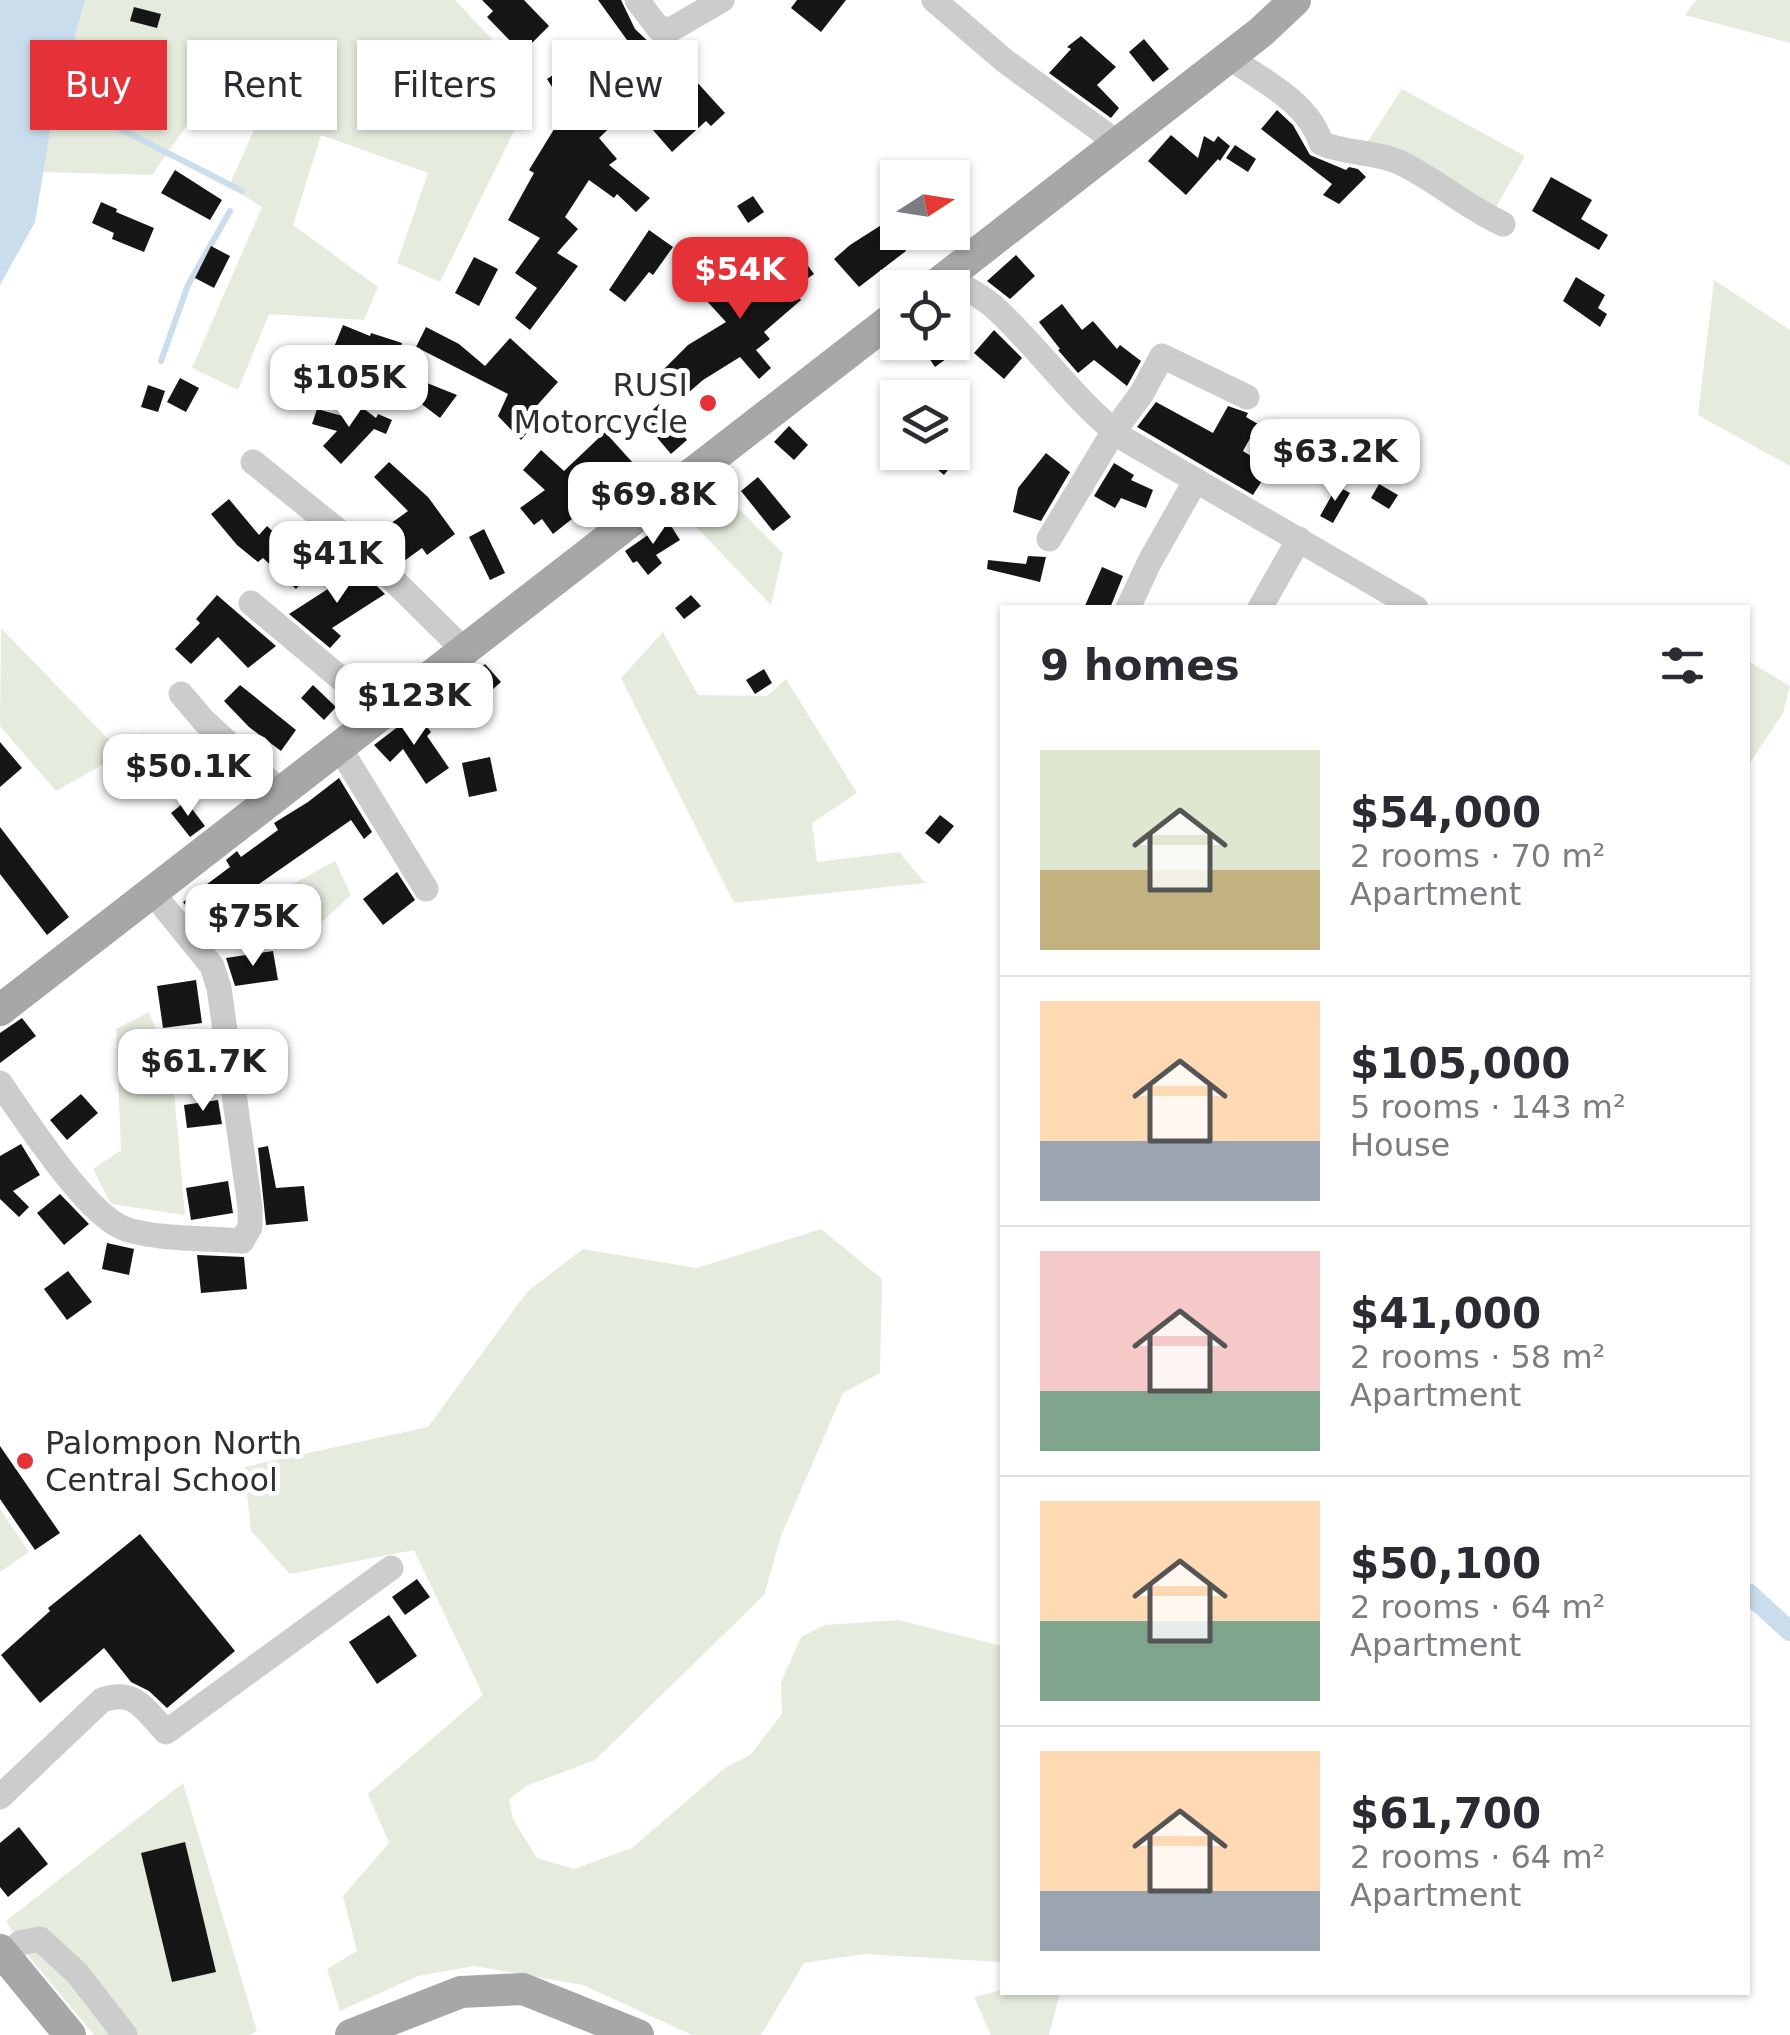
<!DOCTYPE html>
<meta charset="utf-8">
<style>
body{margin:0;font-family:"DejaVu Sans",sans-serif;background:#f7f7f7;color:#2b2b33;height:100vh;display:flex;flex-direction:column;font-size:38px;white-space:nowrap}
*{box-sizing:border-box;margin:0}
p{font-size:32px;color:#7c7c81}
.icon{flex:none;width:55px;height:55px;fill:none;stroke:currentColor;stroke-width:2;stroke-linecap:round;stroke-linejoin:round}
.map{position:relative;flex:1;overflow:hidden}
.panel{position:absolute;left:1000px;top:605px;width:750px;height:1390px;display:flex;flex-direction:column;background:#fff;border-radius:0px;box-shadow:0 2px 8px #0004}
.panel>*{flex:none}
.hud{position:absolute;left:30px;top:40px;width:820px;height:90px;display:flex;gap:20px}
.needle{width:65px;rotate:78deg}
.fabs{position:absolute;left:880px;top:160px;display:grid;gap:20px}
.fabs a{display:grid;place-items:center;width:90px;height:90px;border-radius:0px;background:#fff;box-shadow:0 2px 8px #0004;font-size:50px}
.price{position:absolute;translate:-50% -85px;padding:0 22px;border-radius:20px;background:#fff;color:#222;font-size:32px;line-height:65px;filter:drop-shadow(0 2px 5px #0008)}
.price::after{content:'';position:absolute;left:50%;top:60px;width:30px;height:22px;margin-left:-15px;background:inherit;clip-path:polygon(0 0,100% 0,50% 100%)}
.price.active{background:#e53239;color:#fff}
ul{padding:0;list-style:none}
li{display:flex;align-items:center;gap:30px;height:250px;padding:0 40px}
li+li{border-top:2px solid #e1e1e2}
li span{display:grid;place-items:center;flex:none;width:280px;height:200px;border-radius:0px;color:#555}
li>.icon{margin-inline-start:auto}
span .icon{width:120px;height:120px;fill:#fffc;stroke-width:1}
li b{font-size:42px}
h2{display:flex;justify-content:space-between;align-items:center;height:120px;padding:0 40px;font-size:42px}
.chip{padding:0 35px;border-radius:0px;background:#fff;box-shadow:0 2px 8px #0004;font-size:35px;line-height:90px}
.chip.active{background:#e53239;color:#fff}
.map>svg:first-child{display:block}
.green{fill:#e5ecdd}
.water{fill:#c9ddec}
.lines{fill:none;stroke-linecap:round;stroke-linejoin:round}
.stream{stroke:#c9ddec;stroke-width:6}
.canal{stroke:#c9ddec;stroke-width:20}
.building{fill:#161616}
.minor{stroke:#ccc;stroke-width:25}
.major{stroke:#a7a7a7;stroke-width:32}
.poi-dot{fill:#e53239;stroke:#fff;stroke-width:4}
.labels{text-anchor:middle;stroke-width:10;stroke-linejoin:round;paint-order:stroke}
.poi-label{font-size:32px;fill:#2f2f2f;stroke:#fff;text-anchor:end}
</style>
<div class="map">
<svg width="1790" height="2035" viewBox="0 0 1790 2035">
<rect width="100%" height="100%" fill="#fff"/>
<g class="green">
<polygon points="85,0 455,0 528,78 514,131 440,282 397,263 428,173 321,135 293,225 378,287 364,320 269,314 238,390 192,368 262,207 229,186 281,69 243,45 152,175 43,172 52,120"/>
<polygon points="1696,0 1790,0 1790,43 1685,15"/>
<polygon points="1402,89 1525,156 1487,223 1365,146"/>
<polygon points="1714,280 1790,330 1790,466 1698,415"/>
<polygon points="708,478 783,553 771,605 675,505"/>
<polygon points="1,628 110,741 144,733 171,780 148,799 107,762 56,791 0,726"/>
<polygon points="663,632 698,695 767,696 786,679 857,793 812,823 817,862 899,852 925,883 734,903 621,678"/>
<polygon points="1748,661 1790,686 1783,713 1748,766"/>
<polygon points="335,861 351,895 307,936 256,936 244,911"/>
<polygon points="149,1012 160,1040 208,1034 216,1082 174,1092 185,1215 111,1204 93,1169 121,1150 116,1029"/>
<polygon points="821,1229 882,1279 880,1373 843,1393 781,1536 764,1595 595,1760 526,1786 509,1800 513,1819 537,1858 574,1869 632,1848 725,1768 751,1754 782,1714 781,1682 801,1637 825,1625 898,1620 1002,1646 1002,1962 864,1954 804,1963 761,2035 692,2035 583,1985 474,1966 418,1976 340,2011 327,1969 357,1951 343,1896 389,1843 368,1794 483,1695 414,1550 290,1574 251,1531 244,1467 428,1427 527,1292 583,1249 697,1268"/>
<polygon points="0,1509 29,1552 0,1572"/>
<polygon points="183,1783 257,2031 250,2035 94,2035 26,1953 6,1921"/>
<polygon points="1002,1990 1060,1993 1049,2035 991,2035 974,1997"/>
</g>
<polygon class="water" points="0,0 85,0 52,120 35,222 0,285"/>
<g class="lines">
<g class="stream">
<polyline points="52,120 99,118 242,191"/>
<polyline points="161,361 188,285 230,211"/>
</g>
<polyline class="canal" points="1748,1593 1790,1631"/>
</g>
<g class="building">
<polygon points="482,0 524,0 549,26 522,53 487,17 493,11"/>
<polygon points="598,0 621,0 635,29 655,48 613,91 629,109 599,138 617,159 609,165 650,198 636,212 617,194 614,198 589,180 565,217 578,229 557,253 578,266 530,330 515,318 537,288 515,273 540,238 508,220 534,173 529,170 559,121 554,116 564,106 547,79 595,47 604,63 627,40"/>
<polygon points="797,0 846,0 821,32 791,8"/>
<polygon points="134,7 161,14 157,28 130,21"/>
<polygon points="1081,36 1116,67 1097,85 1119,108 1111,118 1049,73 1071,49 1067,47"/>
<polygon points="1144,39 1169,69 1153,82 1129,52"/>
<polygon points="695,80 725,113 711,126 706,121 672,152 652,129 685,99 680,94"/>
<polygon points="1277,110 1293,125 1310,155 1346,170 1349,167 1358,169 1366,177 1339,204 1323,195 1332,184 1261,129"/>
<polygon points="1171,135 1198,158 1204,136 1214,142 1218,136 1230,146 1220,161 1218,159 1186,195 1148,161"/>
<polygon points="1235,145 1256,159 1248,172 1226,158"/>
<polygon points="175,170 222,200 210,220 161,193"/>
<polygon points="1551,177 1592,200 1581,219 1608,235 1599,250 1532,211"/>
<polygon points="753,196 764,212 748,223 737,206"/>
<polygon points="101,202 117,209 116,212 154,228 144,252 112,239 114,233 92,223"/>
<polygon points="886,222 906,251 859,287 834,259 850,245"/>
<polygon points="649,230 673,247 653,275 649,272 625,302 609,290"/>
<polygon points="211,246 230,256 214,288 195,278"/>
<polygon points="796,249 814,274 792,289 801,300 764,332 770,339 756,350 771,368 759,379 740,357 703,380 680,400 658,375 688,345 726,322 705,299 748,257 759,270 769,262 773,266"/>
<polygon points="1016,255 1035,276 1010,299 987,281"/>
<polygon points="474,257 498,269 479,306 455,293"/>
<polygon points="1576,277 1605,295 1598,308 1607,314 1600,327 1563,301"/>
<polygon points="1062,304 1082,330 1093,321 1117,349 1120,345 1141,361 1127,386 1094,360 1078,373 1058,350 1060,349 1039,322"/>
<polygon points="343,325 370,336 371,333 402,343 396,363 357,351 353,361 332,352"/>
<polygon points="426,327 459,344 485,366 510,338 558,382 533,410 540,417 521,440 498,416 508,394 416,347"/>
<polygon points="994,330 1022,358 1004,379 974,353"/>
<polygon points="918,342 969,342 935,367"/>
<polygon points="407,375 457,395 440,418 402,389"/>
<polygon points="180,378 199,388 186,412 167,402"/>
<polygon points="148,385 165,391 158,412 141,407"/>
<polygon points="1156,402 1213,433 1228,406 1248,413 1246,417 1258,424 1243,451 1270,468 1253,495 1137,427"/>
<polygon points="659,404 687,440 671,454 642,420"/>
<polygon points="359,405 376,418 378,414 392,420 386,434 374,429 341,464 323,446 337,431 312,424 317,409 350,418"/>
<polygon points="789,426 808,445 794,460 774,442"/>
<polygon points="605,432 633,463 579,507 582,511 553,534 542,519 534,525 520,508 545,490 523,470 541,450 564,471"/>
<polygon points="917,452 962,452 944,475"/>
<polygon points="1046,453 1070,472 1041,521 1013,512 1018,488"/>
<polygon points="389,462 428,497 455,534 427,555 422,548 400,564 372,537 408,511 374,477"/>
<polygon points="1114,463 1134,475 1131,480 1153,490 1146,508 1121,498 1115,508 1094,496"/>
<polygon points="758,477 791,517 773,531 741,491"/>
<polygon points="1379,484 1398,495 1389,509 1371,498"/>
<polygon points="1337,486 1350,493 1333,523 1320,516"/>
<polygon points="229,499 259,535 267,526 285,543 300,527 329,554 296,589 263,558 258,562 237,545 211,514"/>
<polygon points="668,521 680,540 656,555 662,563 648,575 637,561 633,563 625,551"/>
<polygon points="484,529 505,573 490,580 469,537"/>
<polygon points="1028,556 1046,557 1040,582 987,569 988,560 1026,564"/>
<polygon points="1102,567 1123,576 1110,608 1084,608"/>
<polygon points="359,569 385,594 332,628 341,636 330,648 289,614"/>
<polygon points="217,595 276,646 248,668 218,637 191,664 175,649 200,623 196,619"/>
<polygon points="691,595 701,606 684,619 675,608"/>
<polygon points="485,664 501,682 484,697 468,679"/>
<polygon points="764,669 772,683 755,694 746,680"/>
<polygon points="240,685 296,730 281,751 249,727 224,701"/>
<polygon points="313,685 336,707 324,720 301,698"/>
<polygon points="416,713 431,732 427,736 449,768 426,784 403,749 390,762 374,745"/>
<polygon points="0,742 22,768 0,787"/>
<polygon points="490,757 497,791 469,797 462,763"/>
<polygon points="339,778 372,832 364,839 351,820 200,925 183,902 230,867 226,860 237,851 241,857 278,830 274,823 308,802"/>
<polygon points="186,801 205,826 190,837 171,813"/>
<polygon points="940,815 954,826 939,844 925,833"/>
<polygon points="0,827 69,917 47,935 0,874"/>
<polygon points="397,872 415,900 383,925 363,899"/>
<polygon points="273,951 278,980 235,986 226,958"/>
<polygon points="196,980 202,1023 163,1028 157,986"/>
<polygon points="22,1018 36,1036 0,1063 0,1033"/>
<polygon points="81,1094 98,1113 67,1140 50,1120"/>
<polygon points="218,1100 222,1124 187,1128 184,1105"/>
<polygon points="21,1144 40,1175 13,1191 29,1207 19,1217 0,1199 0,1156"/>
<polygon points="268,1146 276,1188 304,1186 308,1221 266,1225 258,1148"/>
<polygon points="228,1181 233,1213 191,1220 186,1188"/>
<polygon points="60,1194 89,1224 64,1245 37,1213"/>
<polygon points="107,1243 134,1249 129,1275 102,1269"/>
<polygon points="197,1255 244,1257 247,1289 201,1293"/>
<polygon points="68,1271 92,1302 67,1320 44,1289"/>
<polygon points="0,1446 60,1533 35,1550 0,1499"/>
<polygon points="140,1534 235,1651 167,1708 149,1691 131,1682 104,1648 40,1703 1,1655 50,1611 48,1608"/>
<polygon points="417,1579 430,1597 405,1615 392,1597"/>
<polygon points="389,1615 417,1656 377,1684 349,1642"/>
<polygon points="19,1827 48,1864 8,1897 0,1887 0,1843"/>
<polygon points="185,1842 216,1972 172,1982 141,1853"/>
</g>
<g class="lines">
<g class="minor">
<polyline points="637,0 659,29 672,29 722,0"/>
<polyline points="934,0 1005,61 1118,143"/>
<path d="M 1229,57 C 1262,81 1308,101 1321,143 C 1345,154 1374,151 1399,162 C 1435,179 1466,207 1503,224"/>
<path d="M 946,277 C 961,286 979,294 993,306 C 1040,348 1075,403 1126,440 L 1416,608"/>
<polyline points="253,462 367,554 464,650"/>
<polyline points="1049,539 1114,431 1142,393 1162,356 1247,397"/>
<polyline points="251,603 383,714"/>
<polyline points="1128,608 1150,561 1196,480"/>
<polyline points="1260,608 1299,539"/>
<polyline points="181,694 204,721 281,792"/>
<polyline points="339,747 426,889"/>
<path d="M 0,1083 C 25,1119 82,1207 119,1226 C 146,1240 210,1238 242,1241 L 250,1227 L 250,1207 L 219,988 L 212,966 L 152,892"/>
<path d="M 0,1797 L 102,1700 C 135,1688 145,1710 166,1732 L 391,1568"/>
<polyline points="4,1955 20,1943 40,1939 77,1973 125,2035"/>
</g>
<g class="major">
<polyline points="932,288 1261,32 1295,0"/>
<polyline points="0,1010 898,314"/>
<polyline points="0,1950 70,2035"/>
<polyline points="351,2035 461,1992 523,1989 638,2035"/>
</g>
</g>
<g class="poi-dot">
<circle cx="708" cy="403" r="10"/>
<circle cx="25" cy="1461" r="10"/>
</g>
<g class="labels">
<g class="poi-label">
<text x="688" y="396">RUSI<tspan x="688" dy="37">Motorcycle</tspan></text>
<text x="45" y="1454" text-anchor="start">Palompon North<tspan x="45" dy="37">Central School</tspan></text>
</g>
</g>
</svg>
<div class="fabs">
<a><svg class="needle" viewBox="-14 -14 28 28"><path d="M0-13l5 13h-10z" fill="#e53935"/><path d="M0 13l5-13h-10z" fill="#7c7c81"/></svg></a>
<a><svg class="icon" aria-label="locate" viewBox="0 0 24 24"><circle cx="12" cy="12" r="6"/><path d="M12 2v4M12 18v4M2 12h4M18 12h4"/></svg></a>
<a><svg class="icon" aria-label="layers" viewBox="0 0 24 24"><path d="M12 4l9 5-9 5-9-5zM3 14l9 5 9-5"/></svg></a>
</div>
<b class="price active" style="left:740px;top:322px">$54K</b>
<b class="price" style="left:349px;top:430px">$105K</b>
<b class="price" style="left:1335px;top:504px">$63.2K</b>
<b class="price" style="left:653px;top:547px">$69.8K</b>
<b class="price" style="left:337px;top:606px">$41K</b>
<b class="price" style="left:414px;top:748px">$123K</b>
<b class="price" style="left:188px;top:819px">$50.1K</b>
<b class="price" style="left:253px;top:969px">$75K</b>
<b class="price" style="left:203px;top:1114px">$61.7K</b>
<div class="hud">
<a class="chip active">Buy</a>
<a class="chip">Rent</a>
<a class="chip">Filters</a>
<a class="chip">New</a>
</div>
<section class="panel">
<h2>9 homes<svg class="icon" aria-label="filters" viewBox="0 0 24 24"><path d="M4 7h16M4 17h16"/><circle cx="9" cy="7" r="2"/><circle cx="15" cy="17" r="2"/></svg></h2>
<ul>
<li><span style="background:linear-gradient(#dfe7d0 60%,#c2b280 0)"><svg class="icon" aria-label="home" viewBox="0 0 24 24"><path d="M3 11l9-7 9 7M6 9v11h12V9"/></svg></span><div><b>$54,000</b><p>2 rooms · 70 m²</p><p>Apartment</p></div></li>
<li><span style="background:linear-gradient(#ffd9b3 70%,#9aa5b1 0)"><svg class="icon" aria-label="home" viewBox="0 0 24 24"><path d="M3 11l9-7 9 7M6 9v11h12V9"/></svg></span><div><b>$105,000</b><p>5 rooms · 143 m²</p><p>House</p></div></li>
<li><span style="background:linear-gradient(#f6c9c9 70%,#7fa58c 0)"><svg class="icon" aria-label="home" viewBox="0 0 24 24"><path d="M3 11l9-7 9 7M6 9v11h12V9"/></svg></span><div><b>$41,000</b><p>2 rooms · 58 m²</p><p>Apartment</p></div></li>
<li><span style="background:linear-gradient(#ffd9b3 60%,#7fa58c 0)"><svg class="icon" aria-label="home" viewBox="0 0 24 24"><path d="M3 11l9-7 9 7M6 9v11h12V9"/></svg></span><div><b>$50,100</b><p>2 rooms · 64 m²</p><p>Apartment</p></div></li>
<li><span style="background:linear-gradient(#ffd9b3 70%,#9aa5b1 0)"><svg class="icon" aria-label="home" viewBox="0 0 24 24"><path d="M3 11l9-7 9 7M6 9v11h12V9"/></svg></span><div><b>$61,700</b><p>2 rooms · 64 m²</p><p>Apartment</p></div></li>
</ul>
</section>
</div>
